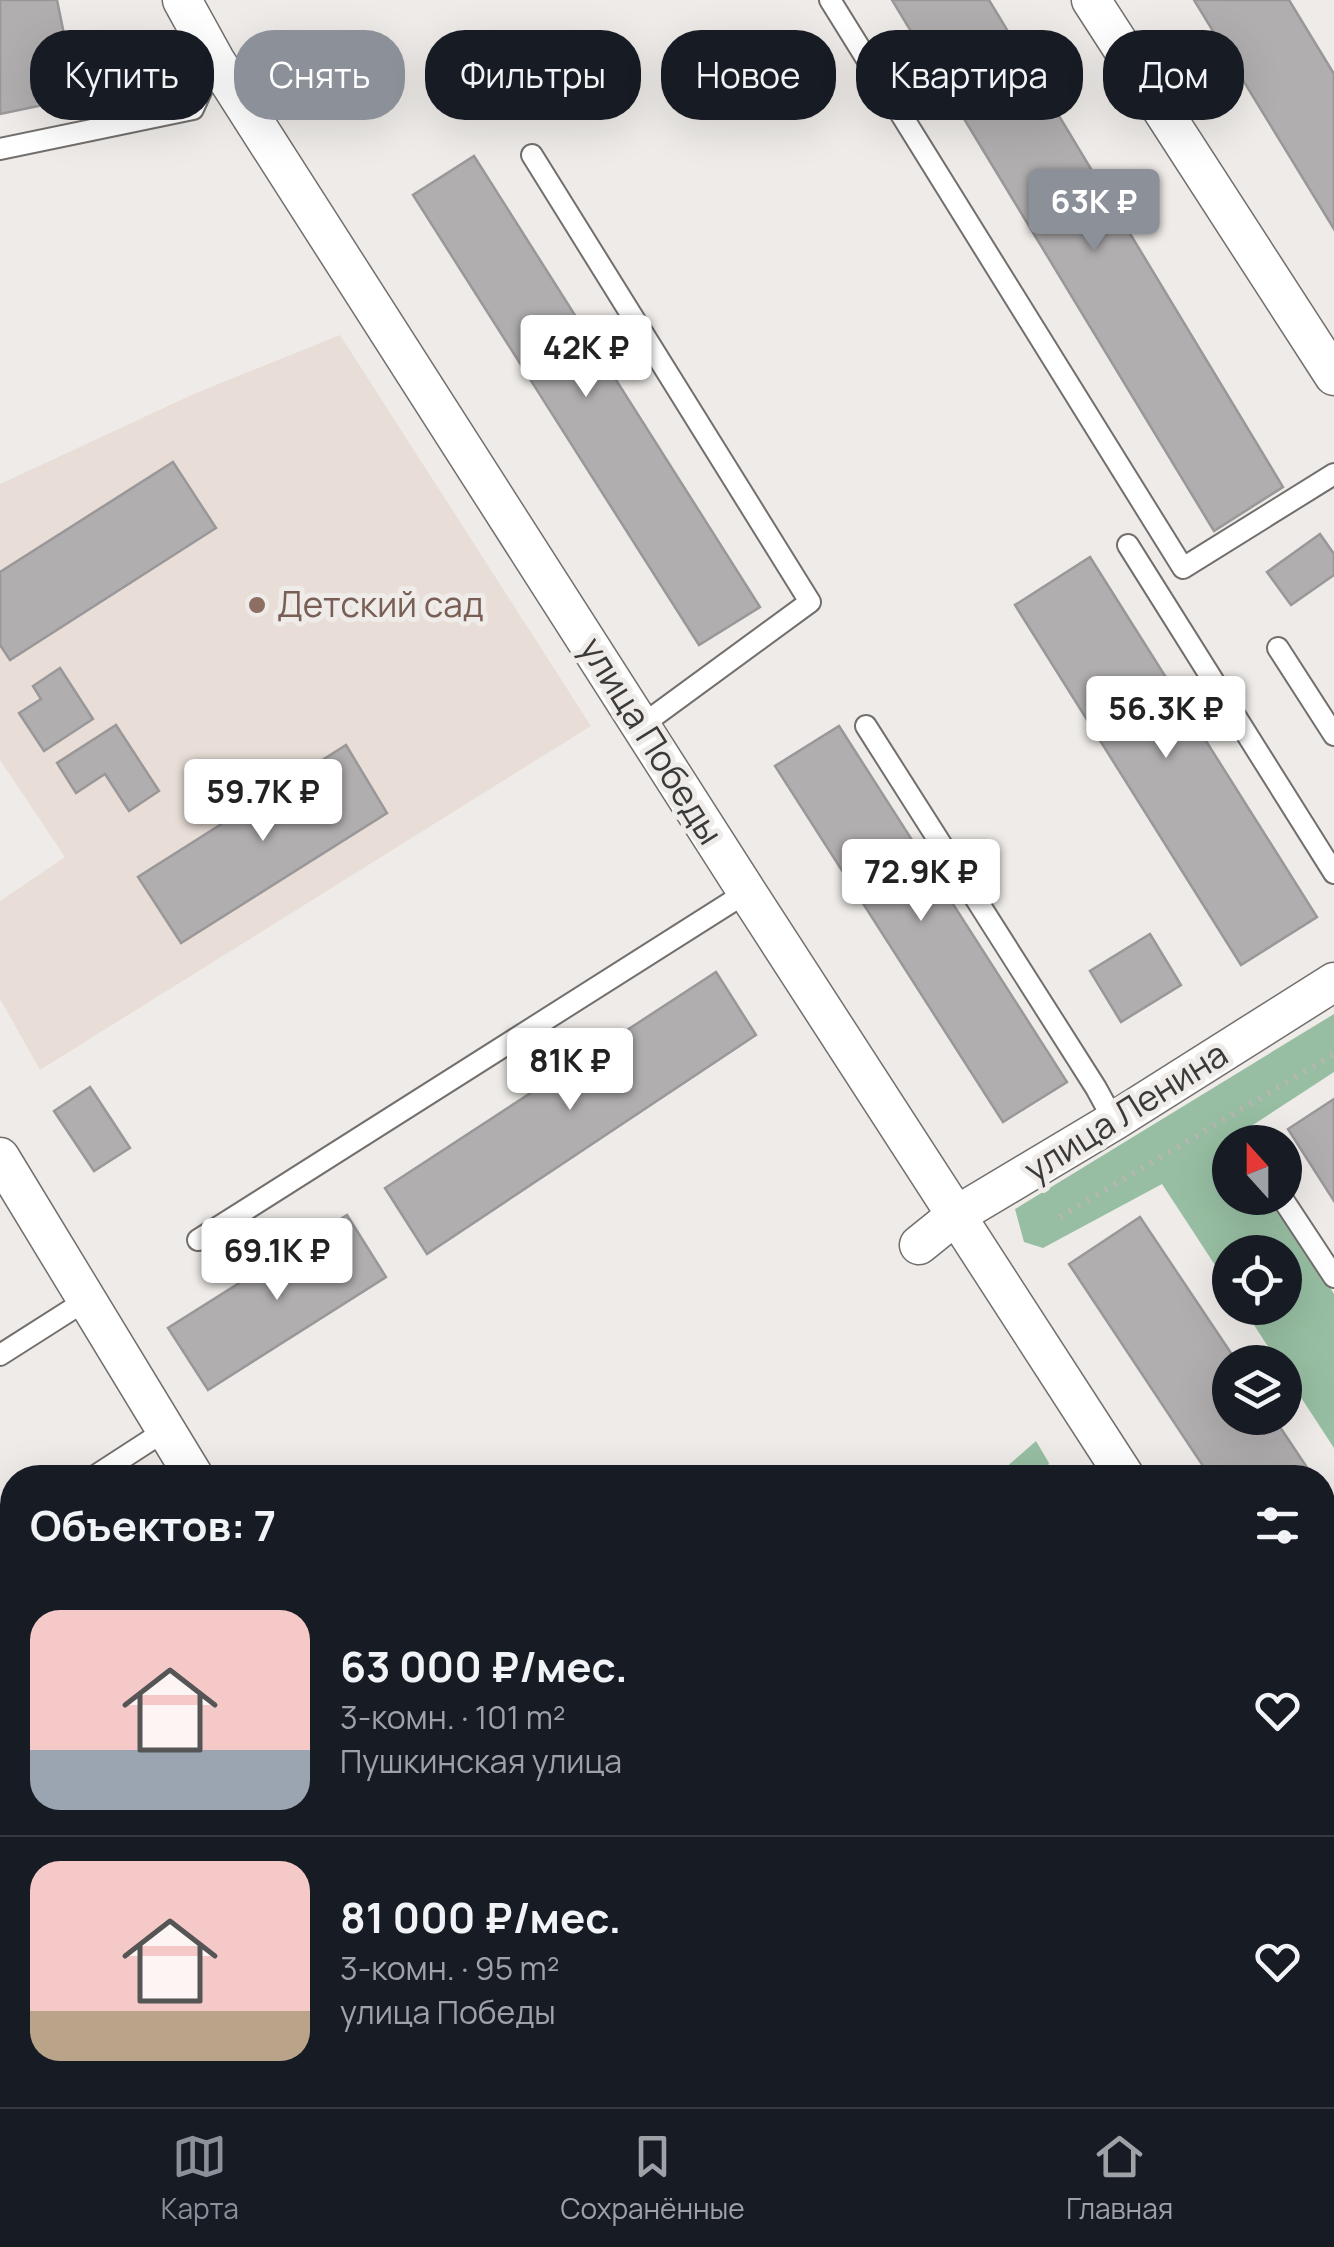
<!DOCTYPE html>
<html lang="ru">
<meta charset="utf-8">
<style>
body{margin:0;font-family:Manrope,sans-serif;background:#242831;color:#f1f3f6;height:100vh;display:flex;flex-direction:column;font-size:38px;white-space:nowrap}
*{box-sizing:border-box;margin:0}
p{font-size:32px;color:#9ea1a6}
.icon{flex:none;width:55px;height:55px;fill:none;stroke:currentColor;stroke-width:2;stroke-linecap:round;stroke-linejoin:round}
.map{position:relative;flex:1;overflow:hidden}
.side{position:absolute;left:0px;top:1465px;width:1335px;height:642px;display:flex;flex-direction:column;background:#171b24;border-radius:40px 40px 0 0;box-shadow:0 10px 40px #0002}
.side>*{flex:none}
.top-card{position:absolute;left:30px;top:30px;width:1275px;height:90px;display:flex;gap:20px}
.needle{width:65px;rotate:339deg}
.buttons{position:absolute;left:1212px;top:1125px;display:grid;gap:20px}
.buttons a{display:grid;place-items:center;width:90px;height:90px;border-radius:50%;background:#171b24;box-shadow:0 10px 40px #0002;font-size:50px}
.price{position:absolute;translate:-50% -85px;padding:0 22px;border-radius:10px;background:#fff;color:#222;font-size:32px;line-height:65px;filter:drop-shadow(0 2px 5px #0008)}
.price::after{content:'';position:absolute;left:50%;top:60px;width:30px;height:22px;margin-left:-15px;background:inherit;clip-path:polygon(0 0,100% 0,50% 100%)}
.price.selected{background:#8c9099;color:#fff}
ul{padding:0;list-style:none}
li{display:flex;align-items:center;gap:30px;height:250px;padding:0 30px}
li+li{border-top:2px solid #363941}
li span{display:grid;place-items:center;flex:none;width:280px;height:200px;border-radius:30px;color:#555}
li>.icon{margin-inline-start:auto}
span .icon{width:120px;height:120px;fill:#fffc;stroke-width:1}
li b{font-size:42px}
h2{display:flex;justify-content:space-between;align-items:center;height:120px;padding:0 30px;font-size:42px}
.tag{padding:0 35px;border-radius:40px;background:#171b24;box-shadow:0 10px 40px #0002;font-size:35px;line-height:90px}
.tag.selected{background:#8c9099;color:#fff}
.menu{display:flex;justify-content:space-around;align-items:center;height:140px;border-top:2px solid #363941;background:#171b24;font-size:28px;color:#9ea1a6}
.menu a{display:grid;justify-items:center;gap:5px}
.menu .selected{color:#8c9099}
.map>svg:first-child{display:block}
.built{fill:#e8ded7}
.forest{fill:#97bea2}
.building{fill:#b1aeb0;stroke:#9a9799;stroke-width:2.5}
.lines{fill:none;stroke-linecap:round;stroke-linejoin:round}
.lane-casing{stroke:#726f6d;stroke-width:24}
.street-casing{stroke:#726f6d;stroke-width:41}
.path{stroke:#b8b5b3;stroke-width:6;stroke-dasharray:2.5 8;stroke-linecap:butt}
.lane{stroke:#fff;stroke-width:20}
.street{stroke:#fff;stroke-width:38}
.education-dot{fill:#8d6e63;stroke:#eeebe8;stroke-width:4}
.labels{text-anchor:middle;stroke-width:10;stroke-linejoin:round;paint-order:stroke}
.education-label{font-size:35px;fill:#785e54;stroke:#eeebe8;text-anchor:start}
.street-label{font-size:35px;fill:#3b3a39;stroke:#eeebe8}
</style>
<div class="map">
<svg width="1334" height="2107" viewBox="0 0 1334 2107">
<rect width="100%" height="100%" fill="#eeebe8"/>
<polygon class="built" points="340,335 591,726 40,1070 0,999 0,901 65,857 0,760 0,484 196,393"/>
<g class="forest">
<polygon points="1334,1014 1334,1072 1236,1136 1240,1142 1230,1142 1230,1198 1274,1198 1334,1294 1334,1448 1285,1373 1285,1362 1278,1362 1243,1308 1285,1308 1285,1252 1230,1252 1230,1288 1162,1184 1043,1248 1024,1242 1015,1209"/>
<polygon points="1036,1441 1049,1463 1044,1477 995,1477"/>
<polygon points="12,1558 12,1698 0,1704 0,1565"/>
<polygon points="23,2095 127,2095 105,2107 2,2107"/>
</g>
<g class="building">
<polygon points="0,0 57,0 77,98 0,114"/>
<polygon points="892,0 989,0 1283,487 1214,531"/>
<polygon points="1194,0 1289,0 1334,74 1334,229"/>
<polygon points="474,156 760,607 699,645 413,195"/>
<polygon points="173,462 216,528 10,660 0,645 0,572"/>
<polygon points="1320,534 1334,554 1334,575 1291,605 1267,572"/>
<polygon points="1090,557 1317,917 1241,965 1015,605"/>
<polygon points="60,668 93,719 44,751 19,713 41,699 33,686"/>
<polygon points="116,725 159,791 129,811 105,774 76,793 57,763"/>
<polygon points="839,726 1067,1082 1003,1122 775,766"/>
<polygon points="346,745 387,813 181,943 138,877"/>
<polygon points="1150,934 1181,985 1121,1022 1090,971"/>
<polygon points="716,972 756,1035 427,1254 385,1188"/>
<polygon points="90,1087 130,1148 94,1171 54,1111"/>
<polygon points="1334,1099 1334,1201 1288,1129"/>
<polygon points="347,1215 386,1277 208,1390 168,1328"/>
<polygon points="1140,1217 1237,1362 1230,1362 1230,1418 1274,1418 1314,1478 1211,1478 1069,1264"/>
<polygon points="1322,1490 1334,1508 1334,1598 1322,1606"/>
<polygon points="12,1729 12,1906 0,1915 0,1738"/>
<polygon points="1322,1896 1334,1914 1334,2054 1322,2036"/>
<polygon points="281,2095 358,2095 366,2107 262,2107"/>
<polygon points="657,2095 761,2095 769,2107 665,2107"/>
</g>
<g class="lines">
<defs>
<g id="lane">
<polyline points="830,0 1183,568 1334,474"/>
<polyline points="0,149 193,109 215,60"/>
<polyline points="532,155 810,602 642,725"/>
<polyline points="1128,545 1334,873"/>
<polyline points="1278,648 1334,735"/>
<polyline points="866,726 1096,1088 1114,1121"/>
<polyline points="1282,1198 1334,1277"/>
<polyline points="198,1240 747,892"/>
<polyline points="0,1355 88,1299"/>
<polyline points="92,1478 166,1430"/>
<polyline points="0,1536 12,1528"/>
<polyline points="1322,1645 1334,1637"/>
<polyline points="811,2095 819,2107"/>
<polyline points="1300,2095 1308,2107"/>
<polyline points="447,2107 466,2095"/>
</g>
<g id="street">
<polyline points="182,0 215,60 747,892 1126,1478"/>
<polyline points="1091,0 1334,376"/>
<polyline points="0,1157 195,1478"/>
<polyline points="919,1245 955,1216 1114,1121 1334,982"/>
<polyline points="1322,1787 1334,1806"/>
<polyline points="580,2095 587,2107"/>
</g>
</defs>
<use href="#lane" class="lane-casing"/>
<use href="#street" class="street-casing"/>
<polyline class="path" points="1060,1217 1334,1054"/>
<use href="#lane" class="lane"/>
<use href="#street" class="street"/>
</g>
<circle class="education-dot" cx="257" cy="605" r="10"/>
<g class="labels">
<g class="education-label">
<text x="277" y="617">Детский сад</text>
</g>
<g class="street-label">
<text transform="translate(651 741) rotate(58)" y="12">улица Победы</text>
<text transform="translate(1126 1112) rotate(-32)" y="12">улица Ленина</text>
</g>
</g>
</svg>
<div class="buttons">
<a><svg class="needle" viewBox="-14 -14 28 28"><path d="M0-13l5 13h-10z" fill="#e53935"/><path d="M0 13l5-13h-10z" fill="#9ea1a6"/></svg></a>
<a><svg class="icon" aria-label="locate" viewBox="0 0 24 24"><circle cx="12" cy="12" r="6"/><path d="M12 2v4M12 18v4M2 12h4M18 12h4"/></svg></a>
<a><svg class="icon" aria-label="layers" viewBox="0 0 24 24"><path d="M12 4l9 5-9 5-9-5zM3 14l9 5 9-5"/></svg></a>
</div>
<b class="price selected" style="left:1094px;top:254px">63K ₽</b>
<b class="price" style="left:586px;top:400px">42K ₽</b>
<b class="price" style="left:1166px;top:761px">56.3K ₽</b>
<b class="price" style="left:263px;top:844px">59.7K ₽</b>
<b class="price" style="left:921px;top:924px">72.9K ₽</b>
<b class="price" style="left:570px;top:1113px">81K ₽</b>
<b class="price" style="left:277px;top:1303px">69.1K ₽</b>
<div class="top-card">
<a class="tag">Купить</a>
<a class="tag selected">Снять</a>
<a class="tag">Фильтры</a>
<a class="tag">Новое</a>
<a class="tag">Квартира</a>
<a class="tag">Дом</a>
</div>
<section class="side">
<h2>Объектов: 7<svg class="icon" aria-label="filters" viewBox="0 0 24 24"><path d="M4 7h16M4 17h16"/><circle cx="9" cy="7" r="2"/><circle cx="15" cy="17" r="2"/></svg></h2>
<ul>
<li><span style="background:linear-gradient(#f6c9c9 70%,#9aa5b1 0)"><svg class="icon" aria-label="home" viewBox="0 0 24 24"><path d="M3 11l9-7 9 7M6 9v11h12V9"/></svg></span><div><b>63 000 ₽/мес.</b><p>3-комн. · 101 m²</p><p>Пушкинская улица</p></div><svg class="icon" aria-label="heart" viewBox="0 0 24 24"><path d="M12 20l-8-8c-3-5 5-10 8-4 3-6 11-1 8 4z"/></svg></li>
<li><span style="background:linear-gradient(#f6c9c9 75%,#b9a48a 0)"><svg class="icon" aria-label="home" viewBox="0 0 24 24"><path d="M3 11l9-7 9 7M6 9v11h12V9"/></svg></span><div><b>81 000 ₽/мес.</b><p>3-комн. · 95 m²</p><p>улица Победы</p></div><svg class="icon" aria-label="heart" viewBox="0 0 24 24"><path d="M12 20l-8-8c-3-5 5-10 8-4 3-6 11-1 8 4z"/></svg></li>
</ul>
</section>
</div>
<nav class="menu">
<a class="selected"><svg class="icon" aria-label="map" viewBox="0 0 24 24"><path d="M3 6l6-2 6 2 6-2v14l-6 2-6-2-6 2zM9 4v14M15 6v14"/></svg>Карта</a>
<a><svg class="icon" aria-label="saved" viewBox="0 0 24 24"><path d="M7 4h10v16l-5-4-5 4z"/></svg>Сохранённые</a>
<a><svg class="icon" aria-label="home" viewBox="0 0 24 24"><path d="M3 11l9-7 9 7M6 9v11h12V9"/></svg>Главная</a>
</nav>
